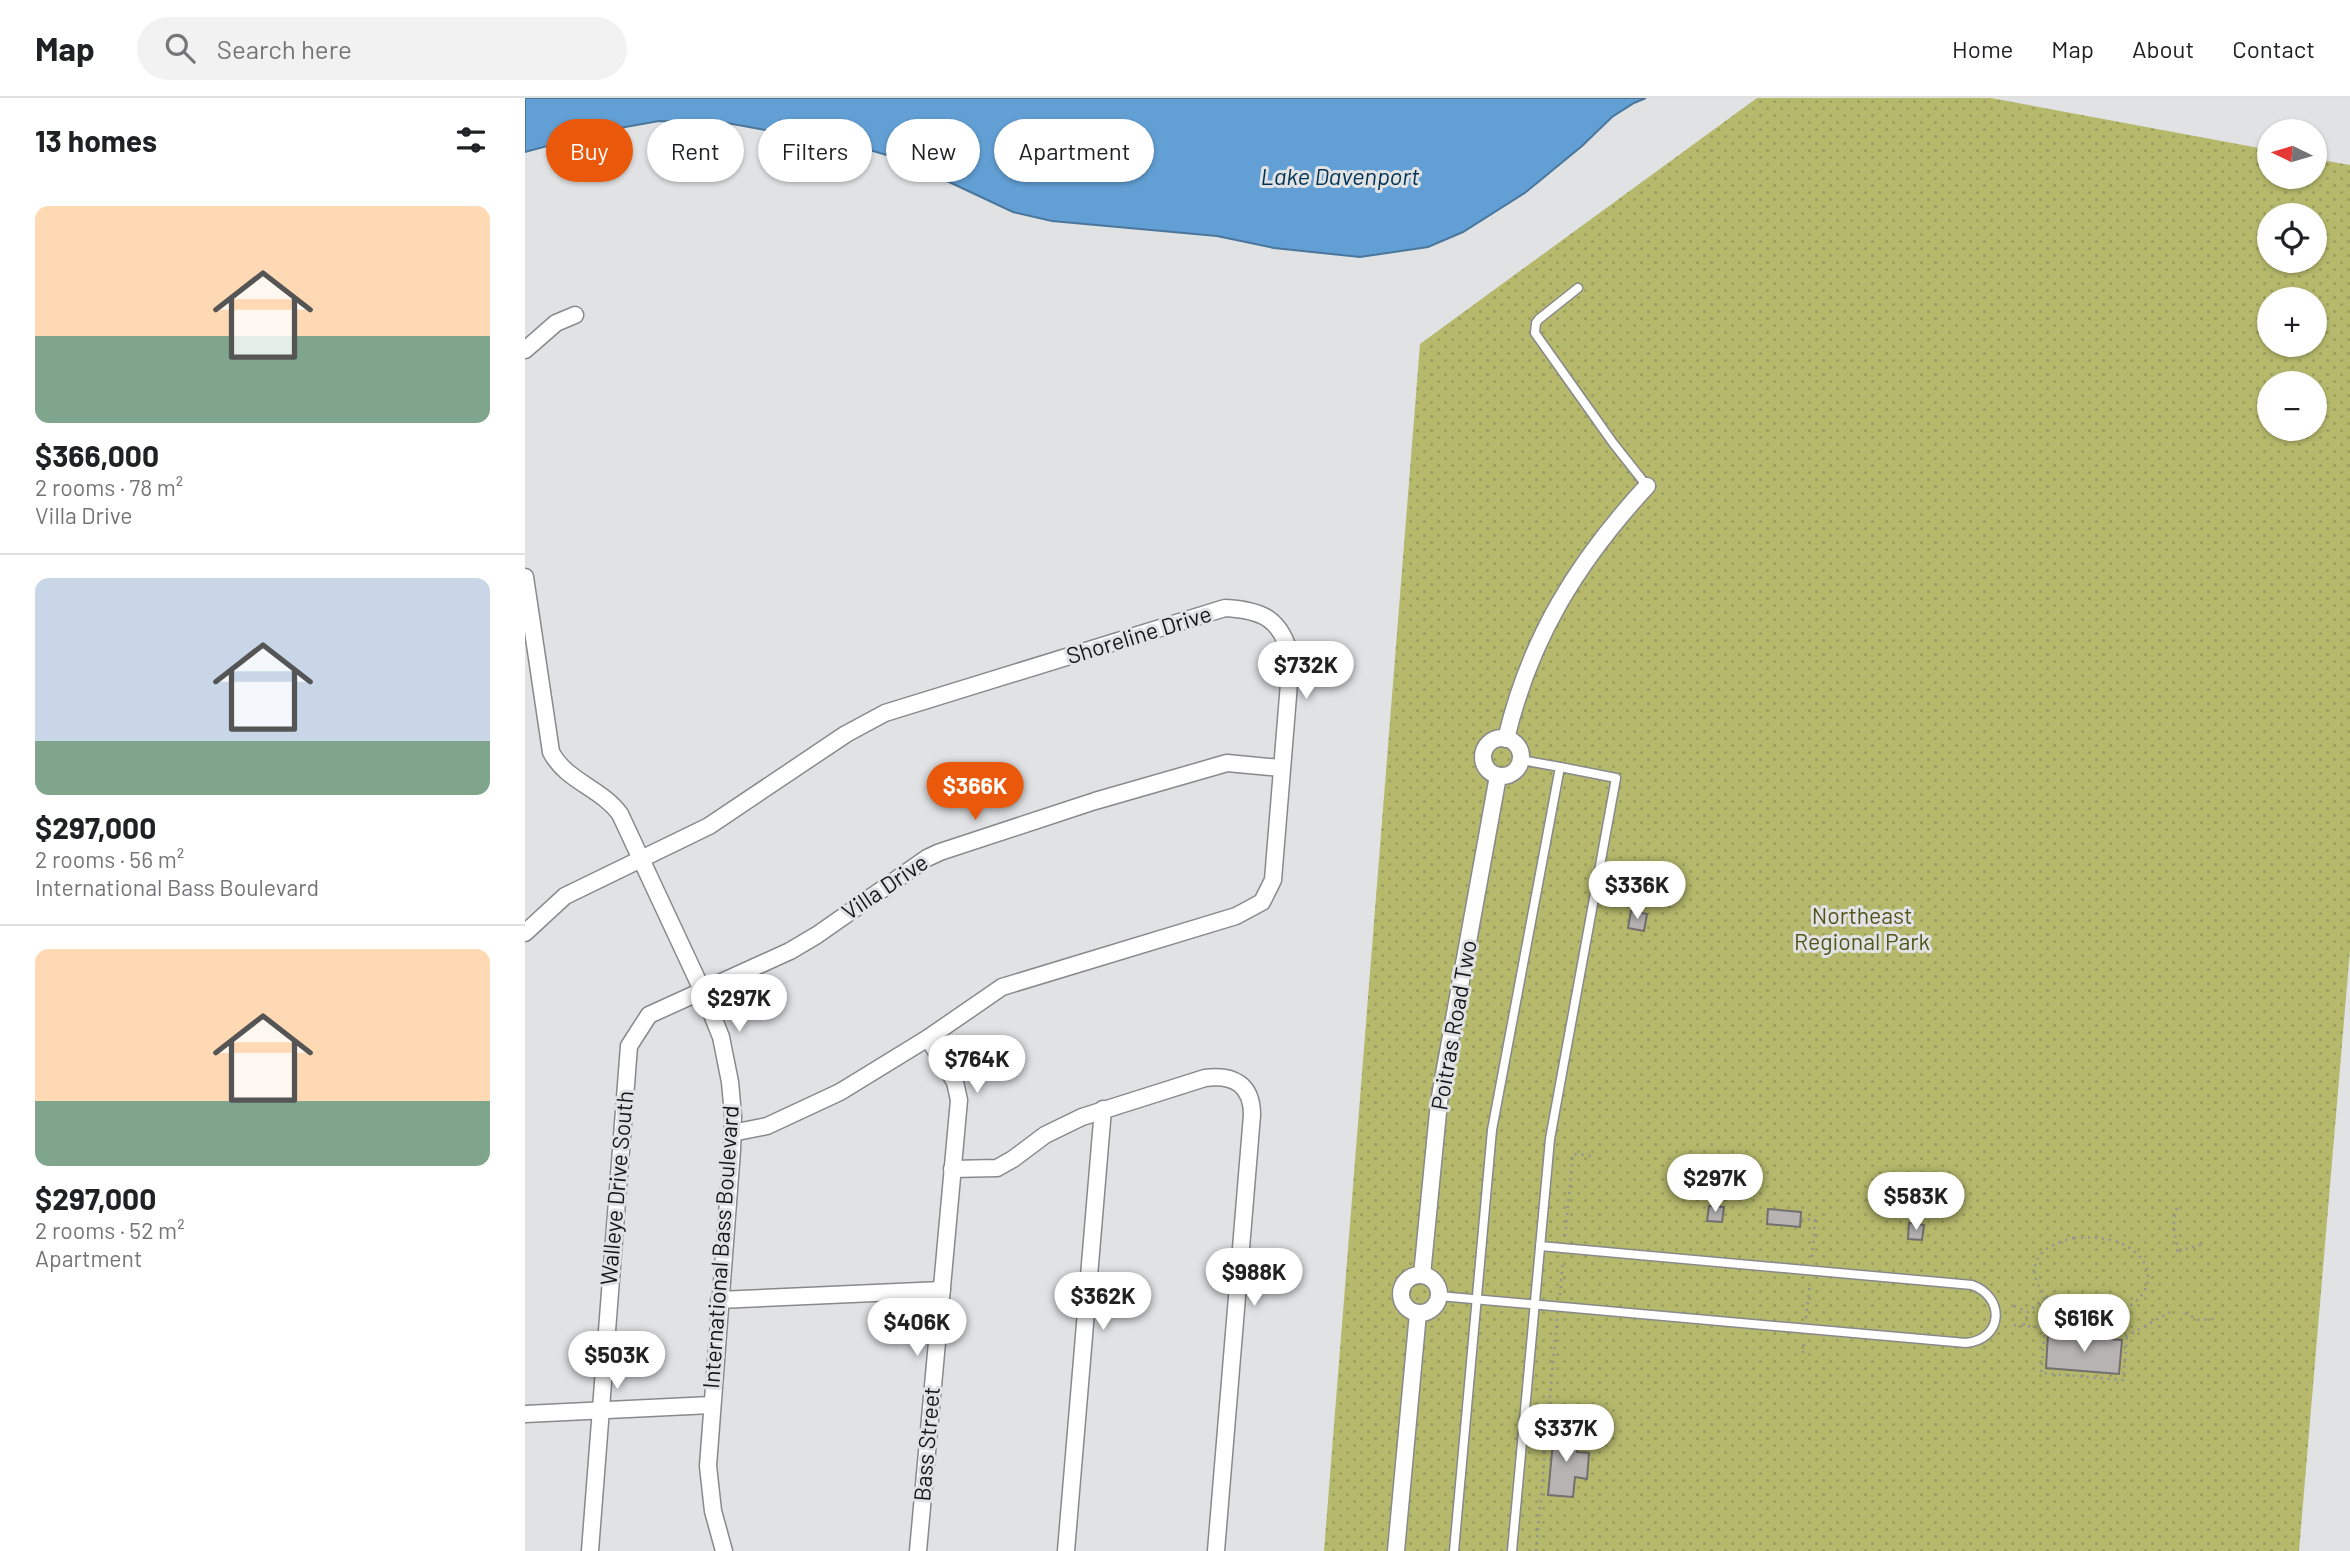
<!DOCTYPE html>
<meta charset="utf-8">
<style>
body{margin:0;font-family:Barlow,sans-serif;background:#f2f2f2;color:#202124;height:100vh;display:flex;flex-direction:column;font-size:26px;white-space:nowrap}
*{box-sizing:border-box;margin:0}
p{font-size:23px;color:#757577}
.icon{flex:none;width:38px;height:38px;fill:none;stroke:currentColor;stroke-width:2;stroke-linecap:round;stroke-linejoin:round}
.map{position:relative;flex:1;overflow:hidden}
.details{display:flex;flex-direction:column;background:#fff;width:525px}
.details>*{flex:none}
.top-card{position:absolute;left:21px;top:21px;width:665px;height:63px;display:flex;gap:14px}
.needle{width:46px;rotate:275deg}
.fabs{position:absolute;left:1732px;top:21px;display:grid;gap:14px}
.fabs a{display:grid;place-items:center;width:70px;height:70px;border-radius:50%;background:#fff;box-shadow:0 2px 5px #0004;font-size:35px}
.price{position:absolute;translate:-50% -60px;padding:0 16px;border-radius:24px;background:#fff;color:#222;font-size:23px;line-height:46px;filter:drop-shadow(0 2px 4px #0008)}
.price::after{content:'';position:absolute;left:50%;top:42px;width:21px;height:16px;margin-left:-10px;background:inherit;clip-path:polygon(0 0,100% 0,50% 100%)}
.price.on{background:#ea580c;color:#fff}
ul{padding:0;list-style:none}
li{display:grid;align-content:center;gap:14px;height:371px;padding:0 35px}
li+li{border-top:2px solid #e0e0e0}
li span{display:grid;place-items:center;height:217px;border-radius:14px;color:#555}
li>.icon{margin-inline-start:auto}
span .icon{width:126px;height:126px;fill:#fffc;stroke-width:1}
li b{font-size:30px}
h2{display:flex;justify-content:space-between;align-items:center;height:84px;padding:0 35px;font-size:30px}
.pill{padding:0 24px;border-radius:32px;background:#fff;box-shadow:0 2px 5px #0004;font-size:24px;line-height:63px}
.pill.on{background:#ea580c;color:#fff}
header{display:flex;align-items:center;gap:42px;box-sizing:border-box;height:98px;padding:0 35px;background:#fff;border-bottom:2px solid #e0e0e0}
header strong{font-size:33px}
nav{display:flex;gap:38px;margin-inline-start:auto;font-size:24px}
.search{width:490px;height:63px;background:#f2f2f2;display:flex;align-items:center;gap:18px;box-sizing:border-box;padding:0 24px;border-radius:38px;color:#757577;font-size:26px}
main{display:flex;flex:1;min-height:0}
.map>svg:first-child{display:block}
.park{fill:url(#park-dots);fill-rule:evenodd}
.water{fill:#629fd4;stroke:#4b769c;stroke-width:2}
.building{fill:#b6b3b2;stroke:#726f6e;stroke-width:2}
.lines{fill:none;stroke-linecap:round;stroke-linejoin:round}
.service-casing{stroke:#87898b;stroke-width:11}
.minor-casing{stroke:#87898b;stroke-width:19}
.path{stroke:#919394;stroke-width:2.5;stroke-dasharray:2 5;stroke-linecap:butt}
.service{stroke:#fff;stroke-width:8}
.minor{stroke:#fff;stroke-width:16}
.labels{text-anchor:middle;stroke-width:6;stroke-linejoin:round;paint-order:stroke}
.street-label{font-size:23px;fill:#161718;stroke:#e0e2e4}
.park-label{font-size:23px;fill:#52541a;stroke:#e0e2e4}
.water-label{font-size:24px;font-style:italic;fill:#013355;stroke:#e0e2e4}
</style>
<header>
<strong>Map</strong>
<div class="search"><svg class="icon" aria-label="search" viewBox="0 0 24 24"><circle cx="10" cy="10" r="6"/><path d="M15 15l6 6"/></svg>Search here</div>
<nav><a>Home</a><a>Map</a><a>About</a><a>Contact</a></nav>
</header>
<main>
<section class="details">
<h2>13 homes<svg class="icon" aria-label="filters" viewBox="0 0 24 24"><path d="M4 7h16M4 17h16"/><circle cx="9" cy="7" r="2"/><circle cx="15" cy="17" r="2"/></svg></h2>
<ul>
<li><span style="background:linear-gradient(#ffd9b3 60%,#7fa58c 0)"><svg class="icon" aria-label="home" viewBox="0 0 24 24"><path d="M3 11l9-7 9 7M6 9v11h12V9"/></svg></span><div><b>$366,000</b><p>2 rooms · 78 m²</p><p>Villa Drive</p></div></li>
<li><span style="background:linear-gradient(#c9d6e8 75%,#7fa58c 0)"><svg class="icon" aria-label="home" viewBox="0 0 24 24"><path d="M3 11l9-7 9 7M6 9v11h12V9"/></svg></span><div><b>$297,000</b><p>2 rooms · 56 m²</p><p>International Bass Boulevard</p></div></li>
<li><span style="background:linear-gradient(#ffd9b3 70%,#7fa58c 0)"><svg class="icon" aria-label="home" viewBox="0 0 24 24"><path d="M3 11l9-7 9 7M6 9v11h12V9"/></svg></span><div><b>$297,000</b><p>2 rooms · 52 m²</p><p>Apartment</p></div></li>
</ul>
</section>
<div class="map">
<svg width="1825" height="1453" viewBox="0 0 1825 1453">
<defs>
<pattern id="park-dots" width="8" height="8" patternUnits="userSpaceOnUse" patternTransform="scale(1.75)"><rect width="8" height="8" fill="#b6b96c"/><path d="M2 2h.1M6 6h.1" fill="none" stroke="#9c9e5d" stroke-width="1.8" stroke-linecap="round"/></pattern>
</defs>
<rect width="100%" height="100%" fill="#e0e2e4"/>
<path class="park" d="M 1232,0 L 1466,0 L 1745,52 L 1745,79 L 1790,79 L 1790,61 L 1825,67 L 1825,852 L 1774,1453 L 799,1453 L 895,246 ZM 1745,117 L 1790,117 L 1790,163 L 1745,163 ZM 1745,201 L 1790,201 L 1790,247 L 1745,247 ZM 1745,285 L 1790,285 L 1790,331 L 1745,331 Z"/>
<polygon class="water" points="0,0 1121,0 1109,5 1087,19 1057,48 1001,94 938,134 903,149 835,159 749,150 692,138 527,123 488,114 375,61 338,50 202,25 134,23 78,33 0,54"/>
<g class="building">
<polygon points="1106,813 1122,816 1119,833 1103,830"/>
<polygon points="1184,1108 1199,1109 1197,1124 1182,1123"/>
<polygon points="1243,1111 1276,1114 1275,1129 1242,1126"/>
<polygon points="1384,1125 1399,1127 1397,1142 1383,1141"/>
<polygon points="1523,1236 1597,1242 1594,1276 1521,1270"/>
<polygon points="1029,1333 1054,1335 1052,1354 1064,1355 1062,1381 1050,1379 1048,1399 1023,1397"/>
</g>
<g class="lines">
<defs>
<g id="service">
<polyline points="1053,190 1014,221 1011,225 1010,235 1088,345 1122,388"/>
<path d="M 914,1198 L 1441,1245 C 1479,1241 1480,1199 1447,1187 L 1015,1148"/>
<polyline points="929,1453 967,1032 1035,669 996,662"/>
<polyline points="987,1453 1025,1041 1091,680 1035,669"/>
</g>
<g id="minor">
<polyline points="0,252 31,225 50,217"/>
<path d="M 0,479 L 26,654 C 41,683 76,690 95,716 L 178,894 L 196,939 L 205,984 L 208,1017 L 207,1052 L 183,1368 L 188,1413 L 199,1453"/>
<circle cx="977" cy="659" r="19"/>
<path d="M 981,641 C 1005,540 1052,464 1122,388"/>
<path d="M 0,835 L 40,798 L 184,728 L 321,636 L 360,615 L 700,510 C 738,512 757,521 766,561 L 748,782 L 737,804 L 711,818 L 477,889 L 403,940 L 315,994 L 242,1028 L 207,1035"/>
<path d="M 427,1071 L 472,1070 L 488,1061 L 520,1037 L 557,1019 L 680,980 C 709,976 727,987 727,1017 L 691,1453"/>
<polyline points="897,1177 914,1004 973,678"/>
<circle cx="895" cy="1196" r="19"/>
<polyline points="194,1202 417,1192"/>
<polyline points="0,1316 186,1307"/>
<polyline points="65,1453 104,948 124,917 265,853 292,837 402,760 415,754 570,703 702,665 756,670"/>
<polyline points="393,1453 434,1002 430,984 403,940"/>
<polyline points="541,1453 578,1011"/>
<polyline points="871,1453 893,1215"/>
</g>
</defs>
<use href="#service" class="service-casing"/>
<use href="#minor" class="minor-casing"/>
<g class="path">
<path d="M 1652,1110 C 1644,1133 1654,1139 1652,1158"/>
<polyline points="1276,1121 1290,1122 1287,1161"/>
<polyline points="1040,1138 1048,1056 1070,1058"/>
<path d="M 1549,1140 C 1569,1139 1589,1139 1606,1151 C 1634,1170 1625,1200 1597,1212 C 1533,1239 1464,1158 1549,1140 Z"/>
<polyline points="1654,1153 1678,1146"/>
<polyline points="1035,1197 1038,1162"/>
<polyline points="1489,1208 1503,1214 1521,1199"/>
<polyline points="1660,1215 1674,1222 1693,1221"/>
<polyline points="1281,1220 1285,1185"/>
<polyline points="1489,1227 1602,1238 1647,1213"/>
<polyline points="1499,1227 1503,1214"/>
<polyline points="1520,1230 1516,1275 1598,1282 1602,1238"/>
<polyline points="1551,1233 1553,1216"/>
<polyline points="1569,1235 1571,1217"/>
<polyline points="1278,1255 1279,1244"/>
<polyline points="1011,1453 1032,1221"/>
</g>
<use href="#service" class="service"/>
<use href="#minor" class="minor"/>
</g>
<g class="labels">
<g class="street-label">
<text transform="translate(614 537) rotate(-17)" y="8">Shoreline Drive</text>
<text transform="translate(360 789) rotate(-34)" y="8">Villa Drive</text>
<text transform="translate(929 927) rotate(-80)" y="8">Poitras Road Two</text>
<text transform="translate(92 1090) rotate(-85)" y="8">Walleye Drive South</text>
<text transform="translate(196 1149) rotate(-86)" y="8">International Bass Boulevard</text>
<text transform="translate(402 1346) rotate(-85)" y="8">Bass Street</text>
</g>
<g class="park-label">
<text x="1337" y="826">Northeast<tspan x="1337" dy="26">Regional Park</tspan></text>
</g>
<g class="water-label">
<text x="815" y="87">Lake Davenport</text>
</g>
</g>
</svg>
<div class="fabs">
<a><svg class="needle" viewBox="-14 -14 28 28"><path d="M0-13l5 13h-10z" fill="#e53935"/><path d="M0 13l5-13h-10z" fill="#757577"/></svg></a>
<a><svg class="icon" aria-label="locate" viewBox="0 0 24 24"><circle cx="12" cy="12" r="6"/><path d="M12 2v4M12 18v4M2 12h4M18 12h4"/></svg></a>
<a>+</a>
<a>−</a>
</div>
<b class="price" style="left:781px;top:603px">$732K</b>
<b class="price on" style="left:450px;top:724px">$366K</b>
<b class="price" style="left:1112px;top:823px">$336K</b>
<b class="price" style="left:214px;top:936px">$297K</b>
<b class="price" style="left:452px;top:997px">$764K</b>
<b class="price" style="left:1190px;top:1116px">$297K</b>
<b class="price" style="left:1391px;top:1134px">$583K</b>
<b class="price" style="left:729px;top:1210px">$988K</b>
<b class="price" style="left:578px;top:1234px">$362K</b>
<b class="price" style="left:1559px;top:1256px">$616K</b>
<b class="price" style="left:392px;top:1260px">$406K</b>
<b class="price" style="left:92px;top:1293px">$503K</b>
<b class="price" style="left:1041px;top:1366px">$337K</b>
<div class="top-card">
<a class="pill on">Buy</a>
<a class="pill">Rent</a>
<a class="pill">Filters</a>
<a class="pill">New</a>
<a class="pill">Apartment</a>
</div>
</div>
</main>
